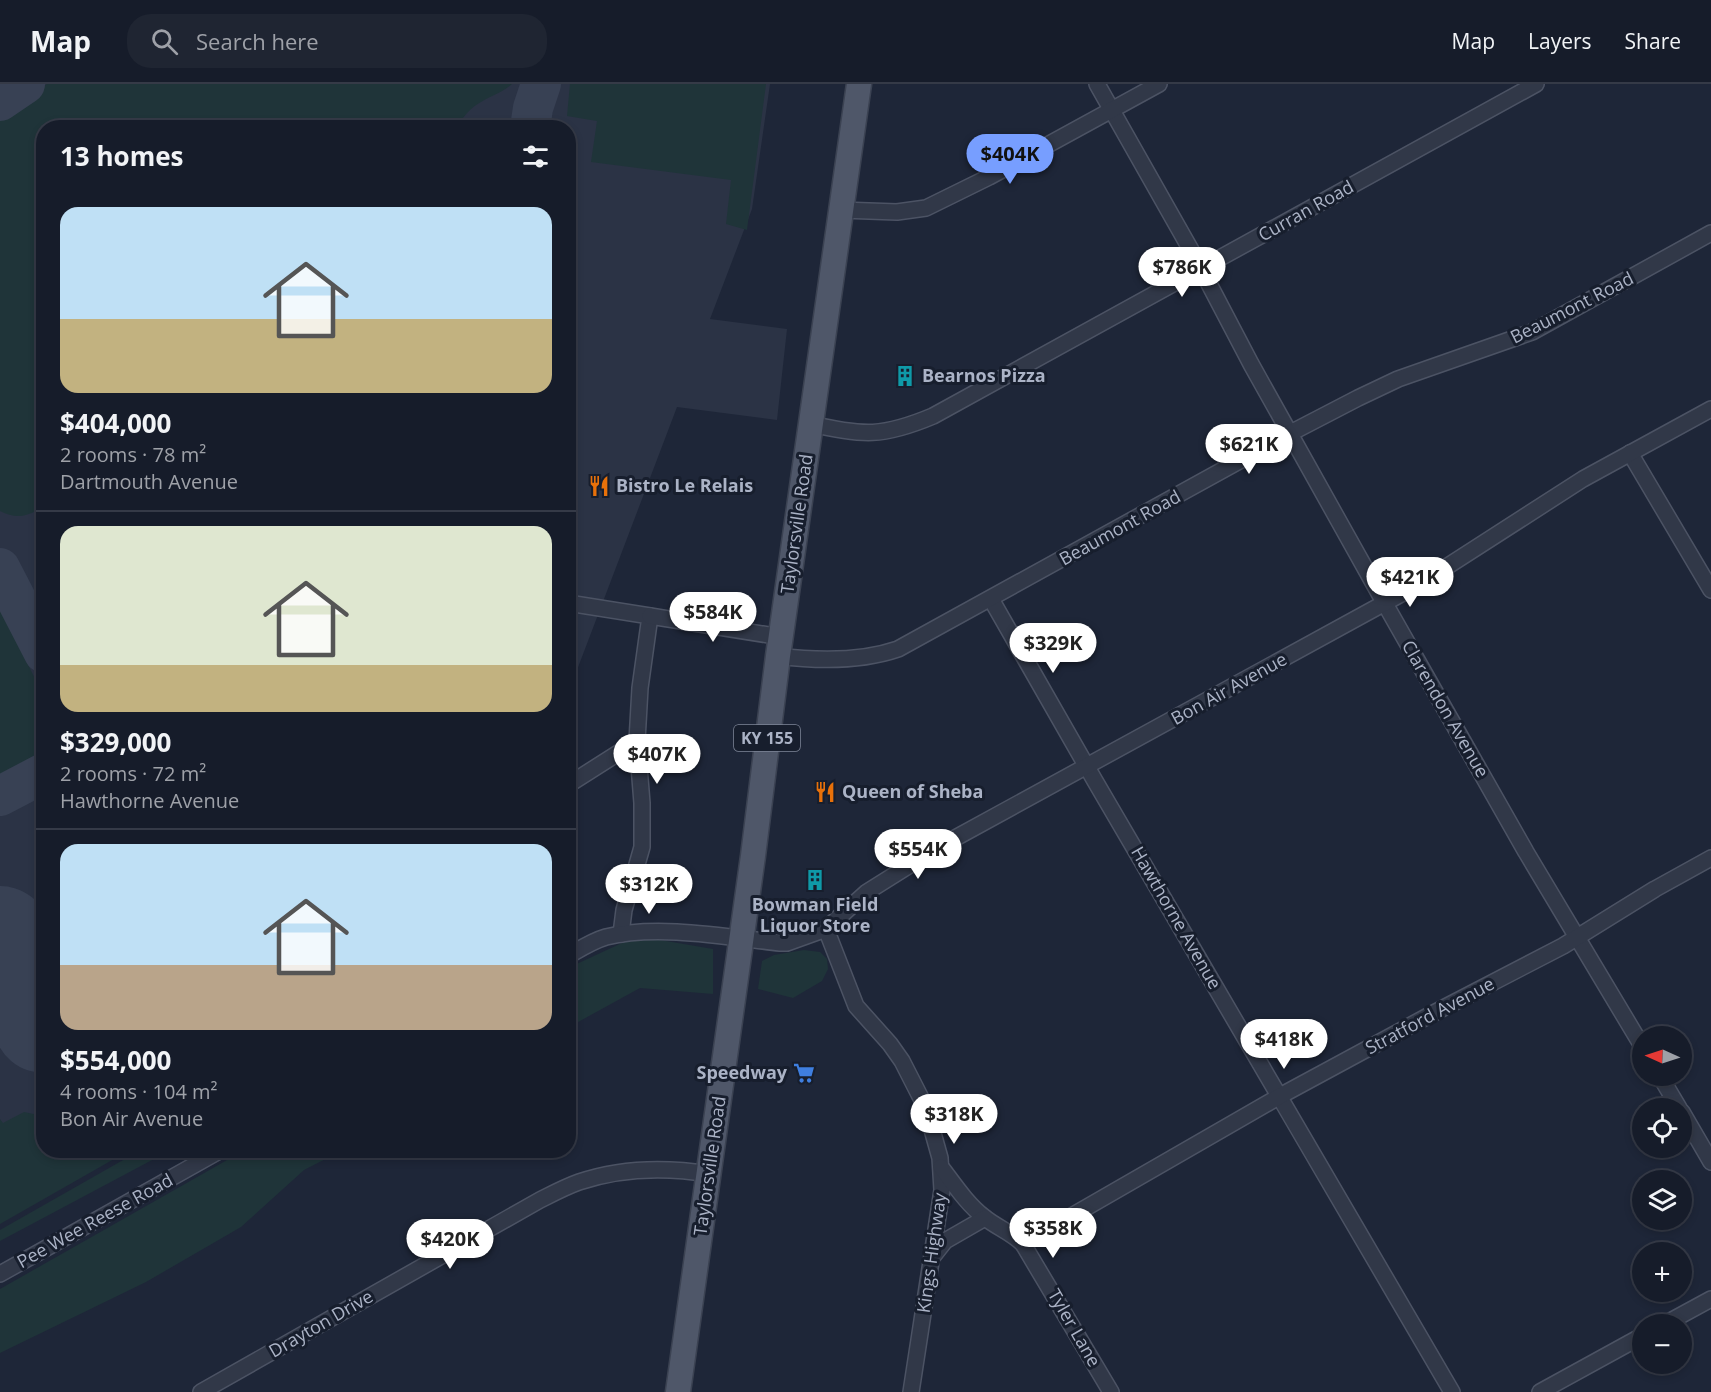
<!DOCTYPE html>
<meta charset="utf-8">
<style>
body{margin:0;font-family:"Open Sans",sans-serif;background:#1f2532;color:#f1f3f6;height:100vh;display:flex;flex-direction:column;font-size:22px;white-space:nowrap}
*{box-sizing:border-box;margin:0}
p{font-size:20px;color:#9ea1a8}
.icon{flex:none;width:33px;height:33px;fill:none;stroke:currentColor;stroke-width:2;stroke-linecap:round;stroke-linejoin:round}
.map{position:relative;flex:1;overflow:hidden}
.side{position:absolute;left:36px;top:36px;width:540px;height:1038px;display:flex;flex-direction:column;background:#161c2a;border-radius:24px;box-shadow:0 3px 9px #0003,0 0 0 2px #353a47}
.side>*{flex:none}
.needle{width:39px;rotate:273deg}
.fabs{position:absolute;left:1632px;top:942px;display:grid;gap:12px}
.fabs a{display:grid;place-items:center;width:60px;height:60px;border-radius:50%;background:#161c2a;box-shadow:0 3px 9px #0003,0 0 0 2px #353a47;font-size:30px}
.price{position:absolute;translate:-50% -51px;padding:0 14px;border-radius:21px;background:#fff;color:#222;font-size:20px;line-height:39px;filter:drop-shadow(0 2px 3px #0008)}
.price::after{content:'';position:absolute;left:50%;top:36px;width:18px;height:14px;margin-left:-9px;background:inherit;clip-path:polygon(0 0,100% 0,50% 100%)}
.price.current{background:#779eff;color:#111}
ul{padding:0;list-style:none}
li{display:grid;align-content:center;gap:12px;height:318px;padding:0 24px}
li+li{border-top:2px solid #353a47}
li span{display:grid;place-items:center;height:186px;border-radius:18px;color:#555}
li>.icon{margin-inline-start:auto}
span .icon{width:108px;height:108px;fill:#fffc;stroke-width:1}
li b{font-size:26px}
h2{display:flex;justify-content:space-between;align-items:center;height:72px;padding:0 24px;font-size:26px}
header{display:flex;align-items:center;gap:36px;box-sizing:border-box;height:84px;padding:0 30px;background:#161c2a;border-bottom:2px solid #353a47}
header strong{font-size:28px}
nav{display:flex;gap:33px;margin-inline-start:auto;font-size:21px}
.search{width:420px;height:54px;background:#1f2532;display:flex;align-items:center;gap:15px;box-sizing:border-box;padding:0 21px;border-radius:24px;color:#9ea1a8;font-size:22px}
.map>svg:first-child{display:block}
.airport{fill:#2b3345}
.green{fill:#1f3439}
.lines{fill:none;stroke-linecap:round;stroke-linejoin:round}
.taxiway{stroke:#384154;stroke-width:40}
.runway{stroke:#384154;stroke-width:102}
.minor-casing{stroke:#4c5364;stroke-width:18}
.primary-casing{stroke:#3b4252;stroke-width:27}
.minor{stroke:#313848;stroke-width:15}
.primary{stroke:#4f5769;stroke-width:24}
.labels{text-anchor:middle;stroke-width:6;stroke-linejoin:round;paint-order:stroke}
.shield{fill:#171e2d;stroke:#7f8698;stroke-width:1.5}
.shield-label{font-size:16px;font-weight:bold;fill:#abb3c6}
.street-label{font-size:18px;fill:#abb3c6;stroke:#171e2d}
.poi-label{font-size:18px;font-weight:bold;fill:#abb3c6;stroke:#171e2d;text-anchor:start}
</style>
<header>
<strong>Map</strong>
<div class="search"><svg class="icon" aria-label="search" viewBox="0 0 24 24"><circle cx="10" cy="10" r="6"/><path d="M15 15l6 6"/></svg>Search here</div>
<nav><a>Map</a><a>Layers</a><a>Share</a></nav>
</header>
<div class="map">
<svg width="1711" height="1308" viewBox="0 0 1711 1308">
<rect width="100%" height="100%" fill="#1e2638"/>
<polygon class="airport" points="0,0 770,0 752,125 710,235 787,245 777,336 677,323 569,607 568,44 44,44 44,1066 0,1096"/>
<g class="green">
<path d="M 47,0 L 512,0 C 502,9 492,11 481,18 C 471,23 462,34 457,43 L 44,44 L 43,423 C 28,432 17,436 0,427 L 0,31 Z"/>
<polygon points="570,0 766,0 747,146 726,140 731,96 591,78 597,37 567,32"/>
<polygon points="0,524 43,611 43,667 33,678 0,696"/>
<polygon points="637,852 713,865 713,910 640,904 569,943 568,884"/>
<polygon points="804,866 820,868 827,875 828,885 822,897 793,914 758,905 762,877 774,871"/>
<polygon points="24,1028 43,1032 44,1066 128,1067 0,1140 0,1035 3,1039"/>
<polygon points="139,1067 169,1067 0,1157 0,1146"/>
<polygon points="243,1067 341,1067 304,1086 241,1143 146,1198 0,1269 0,1205"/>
</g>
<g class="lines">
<g class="taxiway">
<polyline points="0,17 25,0"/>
<polyline points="530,44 533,24 541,0"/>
<polyline points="0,484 44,569"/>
<polyline points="0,712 44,689"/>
</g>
<polyline class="runway" points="0,853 44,938"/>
<defs>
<g id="minor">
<polyline points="1097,0 1196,175 1251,280 1384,518 1526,768 1642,962"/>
<polyline points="841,126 897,128 926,124 989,93 1159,0"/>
<path d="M 811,340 C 863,352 883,353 933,332 L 1536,0"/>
<polyline points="1630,369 1711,506"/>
<polyline points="991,515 1095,697 1452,1308"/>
<polyline points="568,519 650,532 640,604 637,657 642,719 642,763 624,826 621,850"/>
<polyline points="650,532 781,553"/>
<path d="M 778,572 C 817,577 860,578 898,565 L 1279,355 L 1358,314 L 1398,295 L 1532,248 L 1711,149"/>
<polyline points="568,701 637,657"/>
<polyline points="826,845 856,922 890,960 902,977 926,1024 940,1074 942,1106 911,1308"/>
<path d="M 568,872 C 580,865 592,857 606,853 C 657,840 727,853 780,859 L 787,859 L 826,845 L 867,808 L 937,764 L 1423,498 L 1583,395 L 1711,325"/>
<polyline points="1660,992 1679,1024"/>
<polyline points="1682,1028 1711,1078"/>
<path d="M 941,1083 C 954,1100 967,1120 984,1133 C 996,1143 1011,1148 1023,1160 L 1111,1308"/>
<polyline points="1023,1160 1280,1012 1428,932 1563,862 1655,805 1711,774"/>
<polyline points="934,1171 945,1157 985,1134"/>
<polyline points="0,1190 221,1066"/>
<polyline points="1665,1240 1711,1215"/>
<path d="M 201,1308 L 540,1116 C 552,1110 565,1103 579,1098 C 620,1084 666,1083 710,1090"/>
<polyline points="1540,1308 1642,1252"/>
</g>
<polyline id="primary" points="678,1308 753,772 778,572 859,0"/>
</defs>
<use href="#minor" class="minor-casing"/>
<use href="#primary" class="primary-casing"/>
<use href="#minor" class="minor"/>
<use href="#primary" class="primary"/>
</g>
<defs>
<symbol id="building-bare" viewBox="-9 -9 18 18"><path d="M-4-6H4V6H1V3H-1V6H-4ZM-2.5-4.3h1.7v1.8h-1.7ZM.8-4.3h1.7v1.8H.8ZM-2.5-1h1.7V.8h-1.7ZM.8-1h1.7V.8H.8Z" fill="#0f9aa8" stroke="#171e2d" stroke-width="2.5" paint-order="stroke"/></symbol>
<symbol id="restaurant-bare" viewBox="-9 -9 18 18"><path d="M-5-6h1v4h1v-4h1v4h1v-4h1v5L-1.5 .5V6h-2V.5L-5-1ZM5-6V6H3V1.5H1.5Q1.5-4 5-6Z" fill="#e8710a" stroke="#171e2d" stroke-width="2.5" paint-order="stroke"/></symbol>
<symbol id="supermarket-bare" viewBox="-9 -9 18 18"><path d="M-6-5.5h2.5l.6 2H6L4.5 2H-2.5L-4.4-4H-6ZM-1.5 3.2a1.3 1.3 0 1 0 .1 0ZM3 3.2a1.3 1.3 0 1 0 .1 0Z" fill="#3f7fe0" stroke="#171e2d" stroke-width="2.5" paint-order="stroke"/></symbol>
</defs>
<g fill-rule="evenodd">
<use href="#building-bare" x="890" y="277" width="30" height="30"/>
<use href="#restaurant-bare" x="584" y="387" width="30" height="30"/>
<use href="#restaurant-bare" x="810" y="693" width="30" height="30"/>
<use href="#building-bare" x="800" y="781" width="30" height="30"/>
<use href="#supermarket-bare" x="789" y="974" width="30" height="30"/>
</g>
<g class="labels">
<rect class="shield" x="734" y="641" width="66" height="26" rx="4.5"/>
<g class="shield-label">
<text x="767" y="660">KY 155</text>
</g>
<g class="street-label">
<text transform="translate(1306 127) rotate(-29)" y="6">Curran Road</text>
<text transform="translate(1572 224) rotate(-27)" y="6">Beaumont Road</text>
<text transform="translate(797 440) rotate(-82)" y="6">Taylorsville Road</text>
<text transform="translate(1120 444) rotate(-29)" y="6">Beaumont Road</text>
<text transform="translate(1229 605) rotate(-29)" y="6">Bon Air Avenue</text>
<text transform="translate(1445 625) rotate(60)" y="6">Clarendon Avenue</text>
<text transform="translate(1176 834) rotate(60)" y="6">Hawthorne Avenue</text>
<text transform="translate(1430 932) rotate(-28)" y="6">Stratford Avenue</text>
<text transform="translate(710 1082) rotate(-82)" y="6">Taylorsville Road</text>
<text transform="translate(95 1137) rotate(-29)" y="6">Pee Wee Reese Road</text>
<text transform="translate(932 1169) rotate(-82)" y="6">Kings Highway</text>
<text transform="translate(321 1240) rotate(-30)" y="6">Drayton Drive</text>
<text transform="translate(1074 1244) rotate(60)" y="6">Tyler Lane</text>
</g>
<g class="poi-label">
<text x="922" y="298">Bearnos Pizza</text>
<text x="616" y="408">Bistro Le Relais</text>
<text x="842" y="714">Queen of Sheba</text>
<text x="815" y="827" text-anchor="middle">Bowman Field<tspan x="815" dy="21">Liquor Store</tspan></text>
<text x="787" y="995" text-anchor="end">Speedway</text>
</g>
</g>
</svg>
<div class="fabs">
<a><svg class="needle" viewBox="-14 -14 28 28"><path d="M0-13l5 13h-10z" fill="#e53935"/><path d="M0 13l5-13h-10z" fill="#9ea1a8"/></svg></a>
<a><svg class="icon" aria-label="locate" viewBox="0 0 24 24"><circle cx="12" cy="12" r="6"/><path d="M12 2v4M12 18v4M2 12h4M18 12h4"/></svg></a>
<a><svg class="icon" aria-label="layers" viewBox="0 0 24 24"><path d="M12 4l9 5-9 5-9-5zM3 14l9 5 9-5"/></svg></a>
<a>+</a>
<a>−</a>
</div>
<b class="price current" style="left:1010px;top:101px">$404K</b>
<b class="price" style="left:1182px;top:214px">$786K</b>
<b class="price" style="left:1249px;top:391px">$621K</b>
<b class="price" style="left:1410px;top:524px">$421K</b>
<b class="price" style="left:713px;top:559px">$584K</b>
<b class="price" style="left:1053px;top:590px">$329K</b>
<b class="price" style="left:657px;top:701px">$407K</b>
<b class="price" style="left:918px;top:796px">$554K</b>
<b class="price" style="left:649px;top:831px">$312K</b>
<b class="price" style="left:1284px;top:986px">$418K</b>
<b class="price" style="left:954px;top:1061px">$318K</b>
<b class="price" style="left:1053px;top:1175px">$358K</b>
<b class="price" style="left:450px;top:1186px">$420K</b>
<section class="side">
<h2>13 homes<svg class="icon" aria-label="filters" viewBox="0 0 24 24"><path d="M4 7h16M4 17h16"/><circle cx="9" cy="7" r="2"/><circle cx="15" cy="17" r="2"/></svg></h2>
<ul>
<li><span style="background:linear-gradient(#bfe0f5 60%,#c2b280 0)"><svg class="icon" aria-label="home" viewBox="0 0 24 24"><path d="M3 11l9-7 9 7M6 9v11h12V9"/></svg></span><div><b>$404,000</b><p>2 rooms · 78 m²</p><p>Dartmouth Avenue</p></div></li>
<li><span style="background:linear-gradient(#dfe7d0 75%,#c2b280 0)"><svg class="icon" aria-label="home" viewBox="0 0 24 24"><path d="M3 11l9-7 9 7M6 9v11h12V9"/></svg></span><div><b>$329,000</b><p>2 rooms · 72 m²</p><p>Hawthorne Avenue</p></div></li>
<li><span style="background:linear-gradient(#bfe0f5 65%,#b9a48a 0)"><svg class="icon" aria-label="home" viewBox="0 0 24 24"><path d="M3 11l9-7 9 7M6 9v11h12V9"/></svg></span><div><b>$554,000</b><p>4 rooms · 104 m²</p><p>Bon Air Avenue</p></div></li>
</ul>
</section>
</div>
